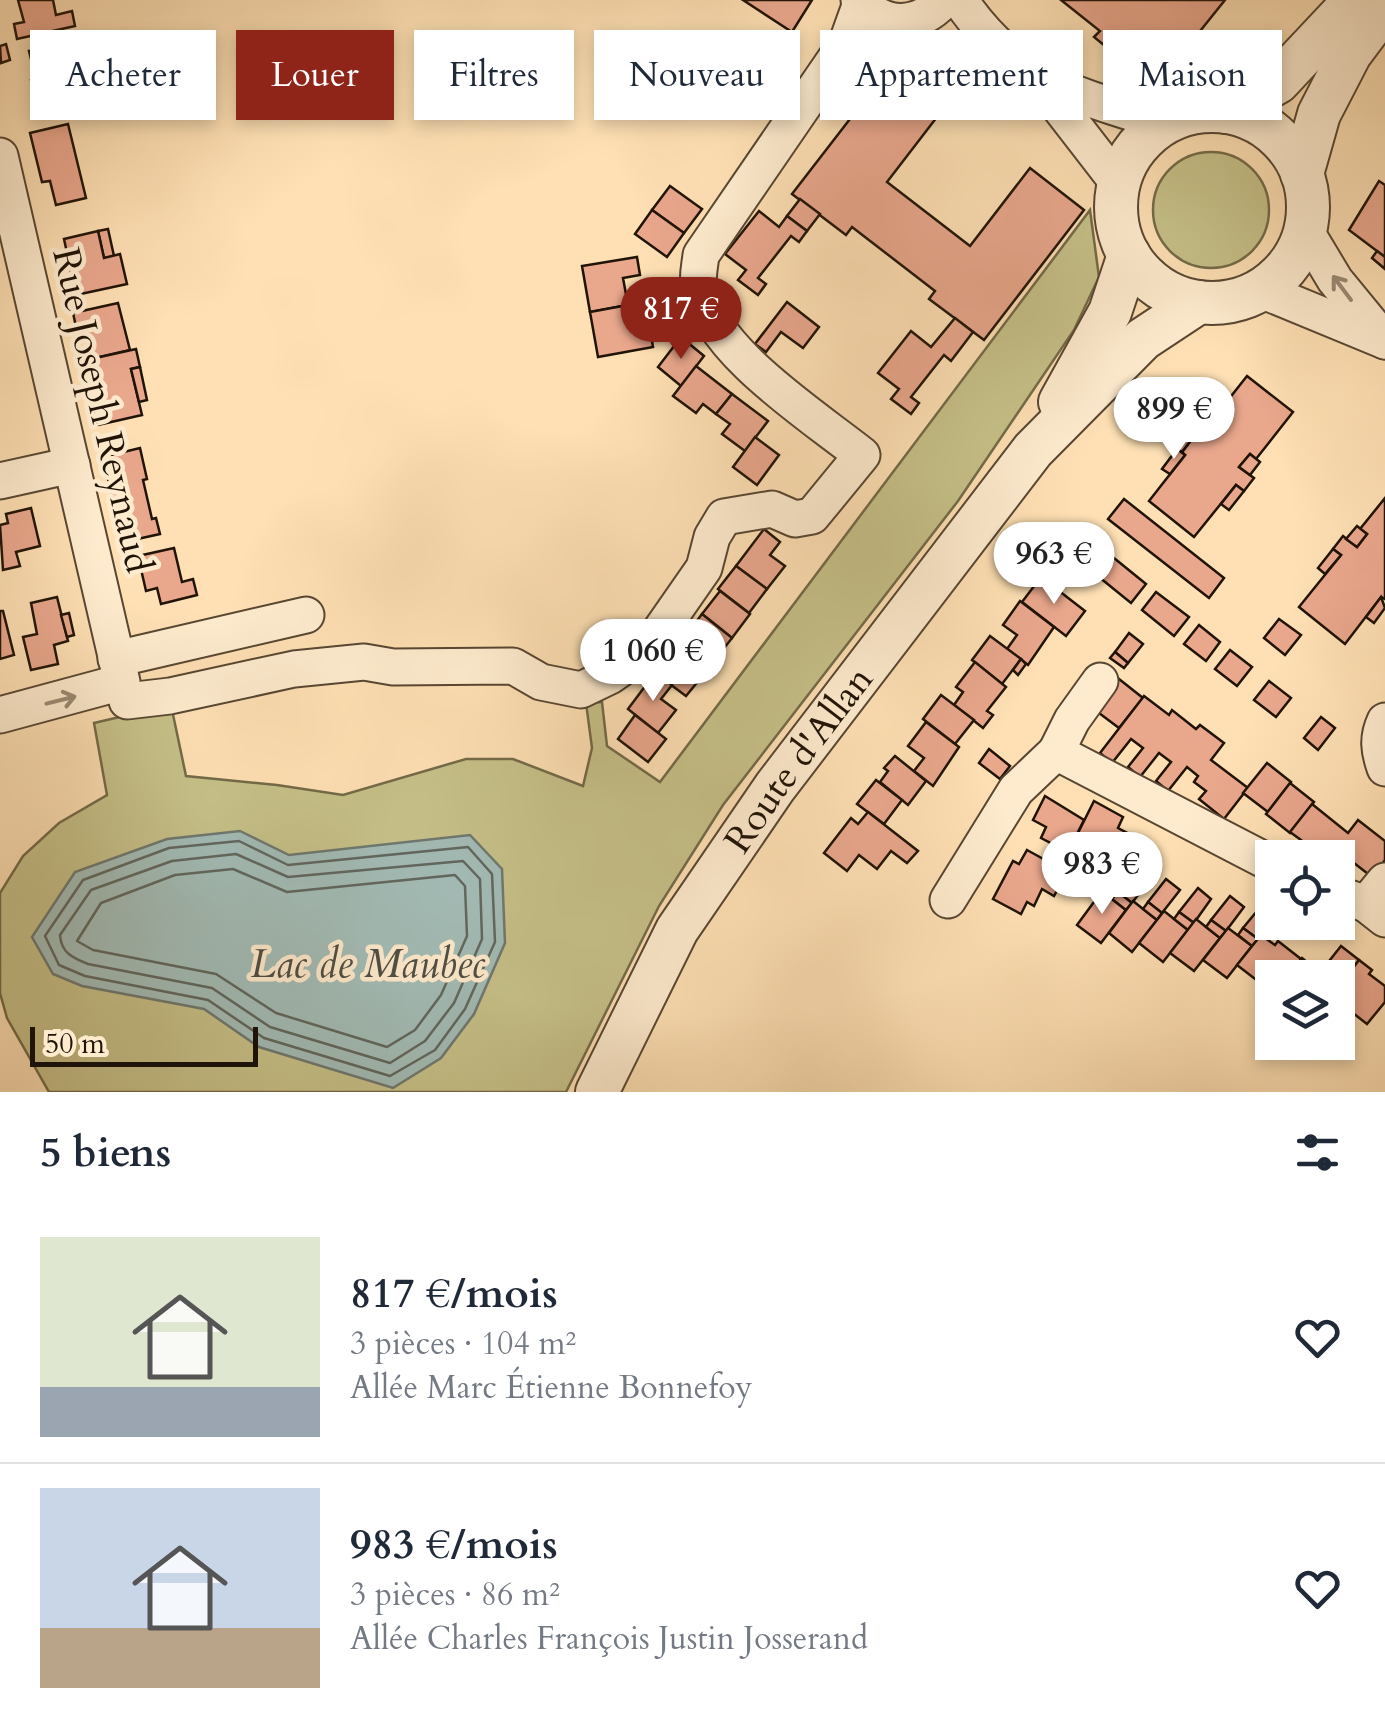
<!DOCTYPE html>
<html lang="fr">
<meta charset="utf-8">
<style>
body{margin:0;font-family:Cardo,serif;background:#f2f2f3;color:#1f2937;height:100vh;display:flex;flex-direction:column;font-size:38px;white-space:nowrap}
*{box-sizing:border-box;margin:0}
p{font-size:32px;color:#747a83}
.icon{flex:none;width:55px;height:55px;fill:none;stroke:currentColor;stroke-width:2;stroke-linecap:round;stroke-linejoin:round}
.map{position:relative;height:1092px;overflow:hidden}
.side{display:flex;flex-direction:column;background:#fff;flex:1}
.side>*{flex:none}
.hud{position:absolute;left:30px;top:30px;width:1325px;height:90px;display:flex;gap:20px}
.controls{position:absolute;left:1255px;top:840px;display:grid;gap:20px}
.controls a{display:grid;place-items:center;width:100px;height:100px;border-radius:0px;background:#fff;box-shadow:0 5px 15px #0003;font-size:50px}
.scale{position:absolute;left:30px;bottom:25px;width:228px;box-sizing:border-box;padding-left:10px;border:5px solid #201307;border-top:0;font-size:28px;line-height:35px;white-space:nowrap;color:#201307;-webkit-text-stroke:8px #feebce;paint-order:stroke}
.price{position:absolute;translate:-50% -85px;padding:0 22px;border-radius:35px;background:#fff;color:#222;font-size:32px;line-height:65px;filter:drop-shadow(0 2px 5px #0008)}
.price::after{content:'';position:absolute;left:50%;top:60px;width:30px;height:22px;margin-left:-15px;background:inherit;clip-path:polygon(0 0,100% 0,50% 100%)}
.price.selected{background:#8f2418;color:#fff}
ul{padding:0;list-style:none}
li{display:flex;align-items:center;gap:30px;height:250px;padding:0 40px}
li+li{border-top:2px solid #e0e1e3}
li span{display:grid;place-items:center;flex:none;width:280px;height:200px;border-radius:0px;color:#555}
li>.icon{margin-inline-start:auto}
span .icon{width:120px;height:120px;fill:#fffc;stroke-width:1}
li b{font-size:42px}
h2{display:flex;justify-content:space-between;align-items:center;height:120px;padding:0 40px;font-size:42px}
.chip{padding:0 35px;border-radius:0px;background:#fff;box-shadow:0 5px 15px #0003;font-size:35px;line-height:90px}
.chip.selected{background:#8f2418;color:#fff}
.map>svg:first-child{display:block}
.green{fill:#c6c088;stroke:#736a48;stroke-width:2.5}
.water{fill:#a2bbb5;stroke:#6e786f;stroke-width:2.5}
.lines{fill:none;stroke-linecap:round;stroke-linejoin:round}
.shore{stroke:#61675e;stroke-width:2.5}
.building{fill:#e9a78c;stroke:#201307;stroke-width:2.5}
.minor-casing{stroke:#584632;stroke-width:39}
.tertiary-casing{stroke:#584632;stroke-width:46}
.minor{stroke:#feebce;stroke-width:35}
.tertiary{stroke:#feebce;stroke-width:42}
.oneway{stroke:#9a8a74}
.labels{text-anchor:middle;stroke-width:9;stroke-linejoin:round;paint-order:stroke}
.street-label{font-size:38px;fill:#201307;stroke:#feebce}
.water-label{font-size:40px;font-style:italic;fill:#4e4e44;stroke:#feebce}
</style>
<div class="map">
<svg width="1385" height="1092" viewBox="0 0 1385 1092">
<rect width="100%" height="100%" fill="#fee0b4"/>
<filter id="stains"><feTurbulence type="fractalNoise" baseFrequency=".002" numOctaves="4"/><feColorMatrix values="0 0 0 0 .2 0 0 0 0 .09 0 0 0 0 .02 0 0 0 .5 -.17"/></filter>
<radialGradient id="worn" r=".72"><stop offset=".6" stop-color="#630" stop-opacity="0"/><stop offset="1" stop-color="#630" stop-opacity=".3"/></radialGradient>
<g class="green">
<circle cx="1211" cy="210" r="58"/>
<polygon points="1090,210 1099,277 1074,330 958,501 723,805 659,906 566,1092 49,1092 7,1018 0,993 0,893 23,856 59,823 107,795 94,723 171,705 186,776 277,785 343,795 466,759 513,759 583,786 592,748 586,703 602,702 607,746 660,782"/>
</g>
<polygon class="water" points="240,831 289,855 470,835 502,869 505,943 474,1014 441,1058 393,1088 259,1047 204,1009 82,986 53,974 32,937 75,872 167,839"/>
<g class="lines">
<g class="shore">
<polygon points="239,841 288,865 468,847 492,874 495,942 465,1009 435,1050 390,1076 264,1038 208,1000 85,976 59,965 45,936 83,880 169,848"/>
<path d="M 236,854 L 288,877 L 463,861 L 480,879 L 482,939 L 454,1003 L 425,1041 L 390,1063 L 270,1027 L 212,988 L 88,964 C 73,958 61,953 60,935 L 91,890 L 172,861 Z"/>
<polygon points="233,869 287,892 455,875 465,886 467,936 441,995 415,1030 387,1047 276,1013 216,974 93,950 77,941 101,903 175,875"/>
</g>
</g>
<g class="building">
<polygon points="18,0 53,0 56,15 72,11 75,26 17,39 14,24 24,22"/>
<polygon points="743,0 812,0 792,32"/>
<polygon points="1061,0 1225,0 1172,66 1144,44 1128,65 1094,37 1100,31"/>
<polygon points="64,43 70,71 66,72 71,96 62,98 65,111 36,118 32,104 37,103 31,80 36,79 29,51"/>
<polygon points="6,44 10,60 1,63 0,46"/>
<polygon points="860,61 871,69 862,83 851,75"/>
<polygon points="894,62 947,104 887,182 970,246 1030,168 1084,210 984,340 929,299 935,291 852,227 846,235 792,194"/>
<polygon points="68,124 86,198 56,205 50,181 42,182 30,133"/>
<polygon points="1379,181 1385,185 1385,257 1349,230"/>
<polygon points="670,186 702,209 684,233 652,210"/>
<polygon points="800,199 820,214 807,231 787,216"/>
<polygon points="652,210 684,233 667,257 635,234"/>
<polygon points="759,211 779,227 787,216 807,231 799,242 791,236 758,278 766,284 758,295 738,280 746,270 725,254"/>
<polygon points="108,229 114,256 104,258 98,231"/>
<polygon points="98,231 104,258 120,254 127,284 76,295 64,239"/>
<polygon points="1377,251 1385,257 1385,269 1372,258"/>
<polygon points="637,257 640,275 623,278 628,305 590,312 582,266"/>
<polygon points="787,302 819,327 803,348 781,332 766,352 755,344"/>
<polygon points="118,303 130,350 91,359 86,334 78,336 73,313"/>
<polygon points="628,305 633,332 650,329 653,347 598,357 590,312"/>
<polygon points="955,318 973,332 951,361 944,355 911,397 919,403 911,414 891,399 899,389 878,373 911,331 931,347"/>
<polygon points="681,337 704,356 681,386 658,367"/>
<polygon points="136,349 140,367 131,369 142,415 98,425 92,401 100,399 91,359"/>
<polygon points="696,366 732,394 716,414 703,404 696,413 673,396"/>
<polygon points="140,367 147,400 139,402 131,369"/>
<polygon points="1247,376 1293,412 1256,459 1250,454 1239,467 1254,478 1244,491 1236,485 1194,537 1149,501 1185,455 1182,452 1192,439 1185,433 1200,415 1210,423"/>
<polygon points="732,394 768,421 745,451 722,434 730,424 716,414"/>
<polygon points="1217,399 1225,405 1210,423 1202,417"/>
<polygon points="1185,433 1192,439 1182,452 1174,447"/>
<polygon points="755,437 779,455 757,485 733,467"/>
<polygon points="140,448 147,479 143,480 152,519 156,518 160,534 133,540 128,515 117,518 103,457"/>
<polygon points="1177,449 1185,455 1170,474 1162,469"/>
<polygon points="1250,454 1260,462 1250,475 1239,467"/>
<polygon points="1236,485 1244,491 1229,510 1221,504"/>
<polygon points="1385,498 1385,599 1381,597 1345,644 1299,607 1341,555 1333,549 1343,536 1357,547 1367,534 1360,529"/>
<polygon points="1124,499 1224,578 1209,598 1108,519"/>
<polygon points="31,508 40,546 16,552 20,566 3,570 0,525 8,523 6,514"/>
<polygon points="1357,526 1367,534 1357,547 1346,539"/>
<polygon points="764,529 780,542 770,555 785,566 767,589 736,566"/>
<polygon points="1093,541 1146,584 1131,603 1078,560"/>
<polygon points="174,548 182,582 193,579 197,595 161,604 157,588 146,591 138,556"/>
<polygon points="1333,549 1341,555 1325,574 1318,568"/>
<polygon points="736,566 767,589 749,613 718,589"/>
<polygon points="1041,577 1085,611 1066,636 1022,602"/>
<polygon points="720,591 750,614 732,638 702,614"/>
<polygon points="1156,592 1189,617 1174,636 1142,610"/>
<polygon points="57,597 68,641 54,645 58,664 31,670 23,637 37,634 31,603"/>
<polygon points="1381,597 1385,608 1374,623 1366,617"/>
<polygon points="1020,601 1054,627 1028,665 1007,649 1017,635 1003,625"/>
<polygon points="0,611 3,611 14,655 0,659"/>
<polygon points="69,613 74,635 67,637 61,615"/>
<polygon points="702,614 732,638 714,661 684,638"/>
<polygon points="1279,619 1301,635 1285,655 1264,638"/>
<polygon points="1199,625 1220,642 1206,661 1184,644"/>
<polygon points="1129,633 1143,644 1128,663 1115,652"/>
<polygon points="990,636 1021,659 1002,684 972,660"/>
<polygon points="682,637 698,649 688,662 704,674 686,696 655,673"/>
<polygon points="1230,650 1252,667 1237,686 1215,669"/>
<polygon points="1115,652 1128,663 1124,668 1110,658"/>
<polygon points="1021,659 1026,664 1018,675 1013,670"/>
<polygon points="975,662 1006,687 987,711 993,715 983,728 954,705 963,692 956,687"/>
<polygon points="655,673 672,685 661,699 676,710 658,733 628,709"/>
<polygon points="1119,679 1143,698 1119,728 1095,710"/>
<polygon points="1269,681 1291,698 1276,717 1254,700"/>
<polygon points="941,695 974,720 955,744 923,719"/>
<polygon points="1144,696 1169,715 1172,710 1196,729 1200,725 1224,743 1211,760 1248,788 1224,819 1199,799 1206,791 1194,782 1198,776 1187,767 1168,791 1156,781 1171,762 1159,753 1140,777 1128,767 1143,748 1131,739 1112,763 1100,753"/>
<polygon points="635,715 666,739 648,762 618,739"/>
<polygon points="1321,717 1335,728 1318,750 1304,738"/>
<polygon points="926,722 959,747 933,786 914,771 924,758 908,746"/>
<polygon points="989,749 1010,766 1000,779 979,763"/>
<polygon points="895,756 926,781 908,805 880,782 888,771 884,768"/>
<polygon points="1267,763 1291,782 1268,812 1243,793"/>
<polygon points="876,780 902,800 884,824 857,804"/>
<polygon points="1290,783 1314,802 1290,833 1266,814"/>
<polygon points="1045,796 1084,820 1068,852 1041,838 1046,827 1033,820"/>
<polygon points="1094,801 1123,817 1118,828 1133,836 1112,864 1101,858 1103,854 1075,839"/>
<polygon points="1312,804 1348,833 1358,820 1385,841 1385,860 1372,877 1336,849 1329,858 1315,858 1298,844 1301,840 1290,832"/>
<polygon points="868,812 918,851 907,863 891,851 877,869 859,855 847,871 824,853 851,818 858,824"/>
<polygon points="1298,844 1312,856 1311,858 1303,858 1294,850"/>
<polygon points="1027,850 1067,872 1054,896 1042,889 1034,906 1027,902 1021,914 993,899 1013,861 1019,864"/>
<polygon points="1136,869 1150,879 1132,903 1118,892"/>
<polygon points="1166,879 1180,890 1162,913 1148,902"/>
<polygon points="1198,888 1211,899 1194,923 1179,912"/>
<polygon points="1102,891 1126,910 1101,943 1077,925"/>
<polygon points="1118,892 1132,903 1126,910 1112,899"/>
<polygon points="1230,896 1244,907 1226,931 1211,920"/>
<polygon points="1133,901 1157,920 1132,952 1109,933"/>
<polygon points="1148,902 1162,913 1157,920 1143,909"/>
<polygon points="1262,905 1272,913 1272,920 1258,939 1243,928"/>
<polygon points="1164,911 1188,930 1163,962 1139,943"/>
<polygon points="1179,912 1194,923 1188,930 1174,919"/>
<polygon points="1196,919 1220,938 1194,971 1170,953"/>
<polygon points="1211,920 1226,931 1220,938 1206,927"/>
<polygon points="1228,928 1252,946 1227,978 1203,960"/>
<polygon points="1243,928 1258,939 1252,946 1238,935"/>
<polygon points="1261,935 1275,945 1278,941 1301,959 1286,978 1272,978 1272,992 1237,965"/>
<polygon points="1341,946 1359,960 1344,979 1326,965"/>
<polygon points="1302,958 1325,977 1325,978 1287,978"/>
<polygon points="1359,960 1372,970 1369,974 1385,986 1385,1002 1367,1024 1344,1006 1338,1014 1338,988"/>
<polygon points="1322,962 1331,969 1325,977 1316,969"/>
</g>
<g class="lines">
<defs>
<g id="minor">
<path d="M 859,0 C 884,29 918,28 944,0"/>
<path d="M 960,0 C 1015,82 1076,95 1165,123"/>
<polyline points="1037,78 1119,184"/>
<polyline points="0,156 122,682 0,715"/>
<polyline points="1305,230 1335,280 1385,341"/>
<polyline points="1261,290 1385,341"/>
<polyline points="0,481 72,465"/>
<polyline points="116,659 306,615"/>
<polyline points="1100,681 1072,720 1056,752 1272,864"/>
<path d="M 127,701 L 170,696 L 294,669 L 364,662 L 393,667 L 513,666 L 541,682 L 581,690 L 610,676 L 647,650 L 704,568 L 712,537 L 724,517 L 772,509 L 795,519 L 812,516 L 862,455 C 813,416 709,350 699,286 C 697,276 700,265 701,255 L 847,42 L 861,3"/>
<path d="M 1385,721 C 1377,738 1379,751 1385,768"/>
<polyline points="1385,881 1366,904 1385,919"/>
<polyline points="1338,894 1366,904"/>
<polyline points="948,900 1016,790 1056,752"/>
</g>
<g id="tertiary">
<circle cx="1212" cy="207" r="96"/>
<polyline points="1226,112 1278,82 1355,0"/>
<polyline points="1302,174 1319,114 1350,54 1385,7"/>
<polyline points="1060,402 1110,312 1129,255"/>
<path id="s1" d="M 597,1092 L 677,930 L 775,787 L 1033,450 L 1143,339 L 1199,302"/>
</g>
</defs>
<use href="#minor" class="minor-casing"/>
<use href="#tertiary" class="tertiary-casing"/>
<use href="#minor" class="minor"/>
<use href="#tertiary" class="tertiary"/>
</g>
<defs><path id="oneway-shaft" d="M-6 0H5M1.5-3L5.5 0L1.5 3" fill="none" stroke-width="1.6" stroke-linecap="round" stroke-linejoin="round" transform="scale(2.5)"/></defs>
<g class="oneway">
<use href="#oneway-shaft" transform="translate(1342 288) rotate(-127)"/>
<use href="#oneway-shaft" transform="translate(61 700) rotate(-14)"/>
</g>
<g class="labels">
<g class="street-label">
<text transform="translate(103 410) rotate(77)" y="13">Rue Joseph Reynaud</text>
<text dy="13" stroke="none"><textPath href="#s1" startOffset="390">Route d'Allan</textPath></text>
</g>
<g class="water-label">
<text x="368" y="977">Lac de Maubec</text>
</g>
</g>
<rect width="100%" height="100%" filter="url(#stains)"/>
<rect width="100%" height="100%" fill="url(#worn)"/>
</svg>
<div class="controls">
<a><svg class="icon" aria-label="locate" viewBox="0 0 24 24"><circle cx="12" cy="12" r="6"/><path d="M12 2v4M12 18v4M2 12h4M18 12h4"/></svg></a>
<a><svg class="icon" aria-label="layers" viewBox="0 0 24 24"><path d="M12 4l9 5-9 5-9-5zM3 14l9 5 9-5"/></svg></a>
</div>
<div class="scale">50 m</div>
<b class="price selected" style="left:681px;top:362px">817 €</b>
<b class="price" style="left:1174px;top:462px">899 €</b>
<b class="price" style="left:1054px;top:607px">963 €</b>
<b class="price" style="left:653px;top:704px">1 060 €</b>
<b class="price" style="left:1102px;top:917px">983 €</b>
<div class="hud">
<a class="chip">Acheter</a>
<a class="chip selected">Louer</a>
<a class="chip">Filtres</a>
<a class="chip">Nouveau</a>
<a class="chip">Appartement</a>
<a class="chip">Maison</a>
</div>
</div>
<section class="side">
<h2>5 biens<svg class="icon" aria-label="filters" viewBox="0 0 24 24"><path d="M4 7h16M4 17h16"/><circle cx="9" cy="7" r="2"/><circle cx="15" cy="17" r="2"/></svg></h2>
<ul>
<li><span style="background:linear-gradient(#dfe7d0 75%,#9aa5b1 0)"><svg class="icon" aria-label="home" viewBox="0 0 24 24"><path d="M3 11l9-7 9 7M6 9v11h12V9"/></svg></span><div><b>817 €/mois</b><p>3 pièces · 104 m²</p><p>Allée Marc Étienne Bonnefoy</p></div><svg class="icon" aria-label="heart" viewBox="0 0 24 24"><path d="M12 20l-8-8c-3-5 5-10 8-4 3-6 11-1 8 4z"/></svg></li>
<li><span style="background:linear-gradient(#c9d6e8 70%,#b9a48a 0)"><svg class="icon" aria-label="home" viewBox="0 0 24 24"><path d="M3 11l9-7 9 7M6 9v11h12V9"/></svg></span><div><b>983 €/mois</b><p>3 pièces · 86 m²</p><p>Allée Charles François Justin Josserand</p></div><svg class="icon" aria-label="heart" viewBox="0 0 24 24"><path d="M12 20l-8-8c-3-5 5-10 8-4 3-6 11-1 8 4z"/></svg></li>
</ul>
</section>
